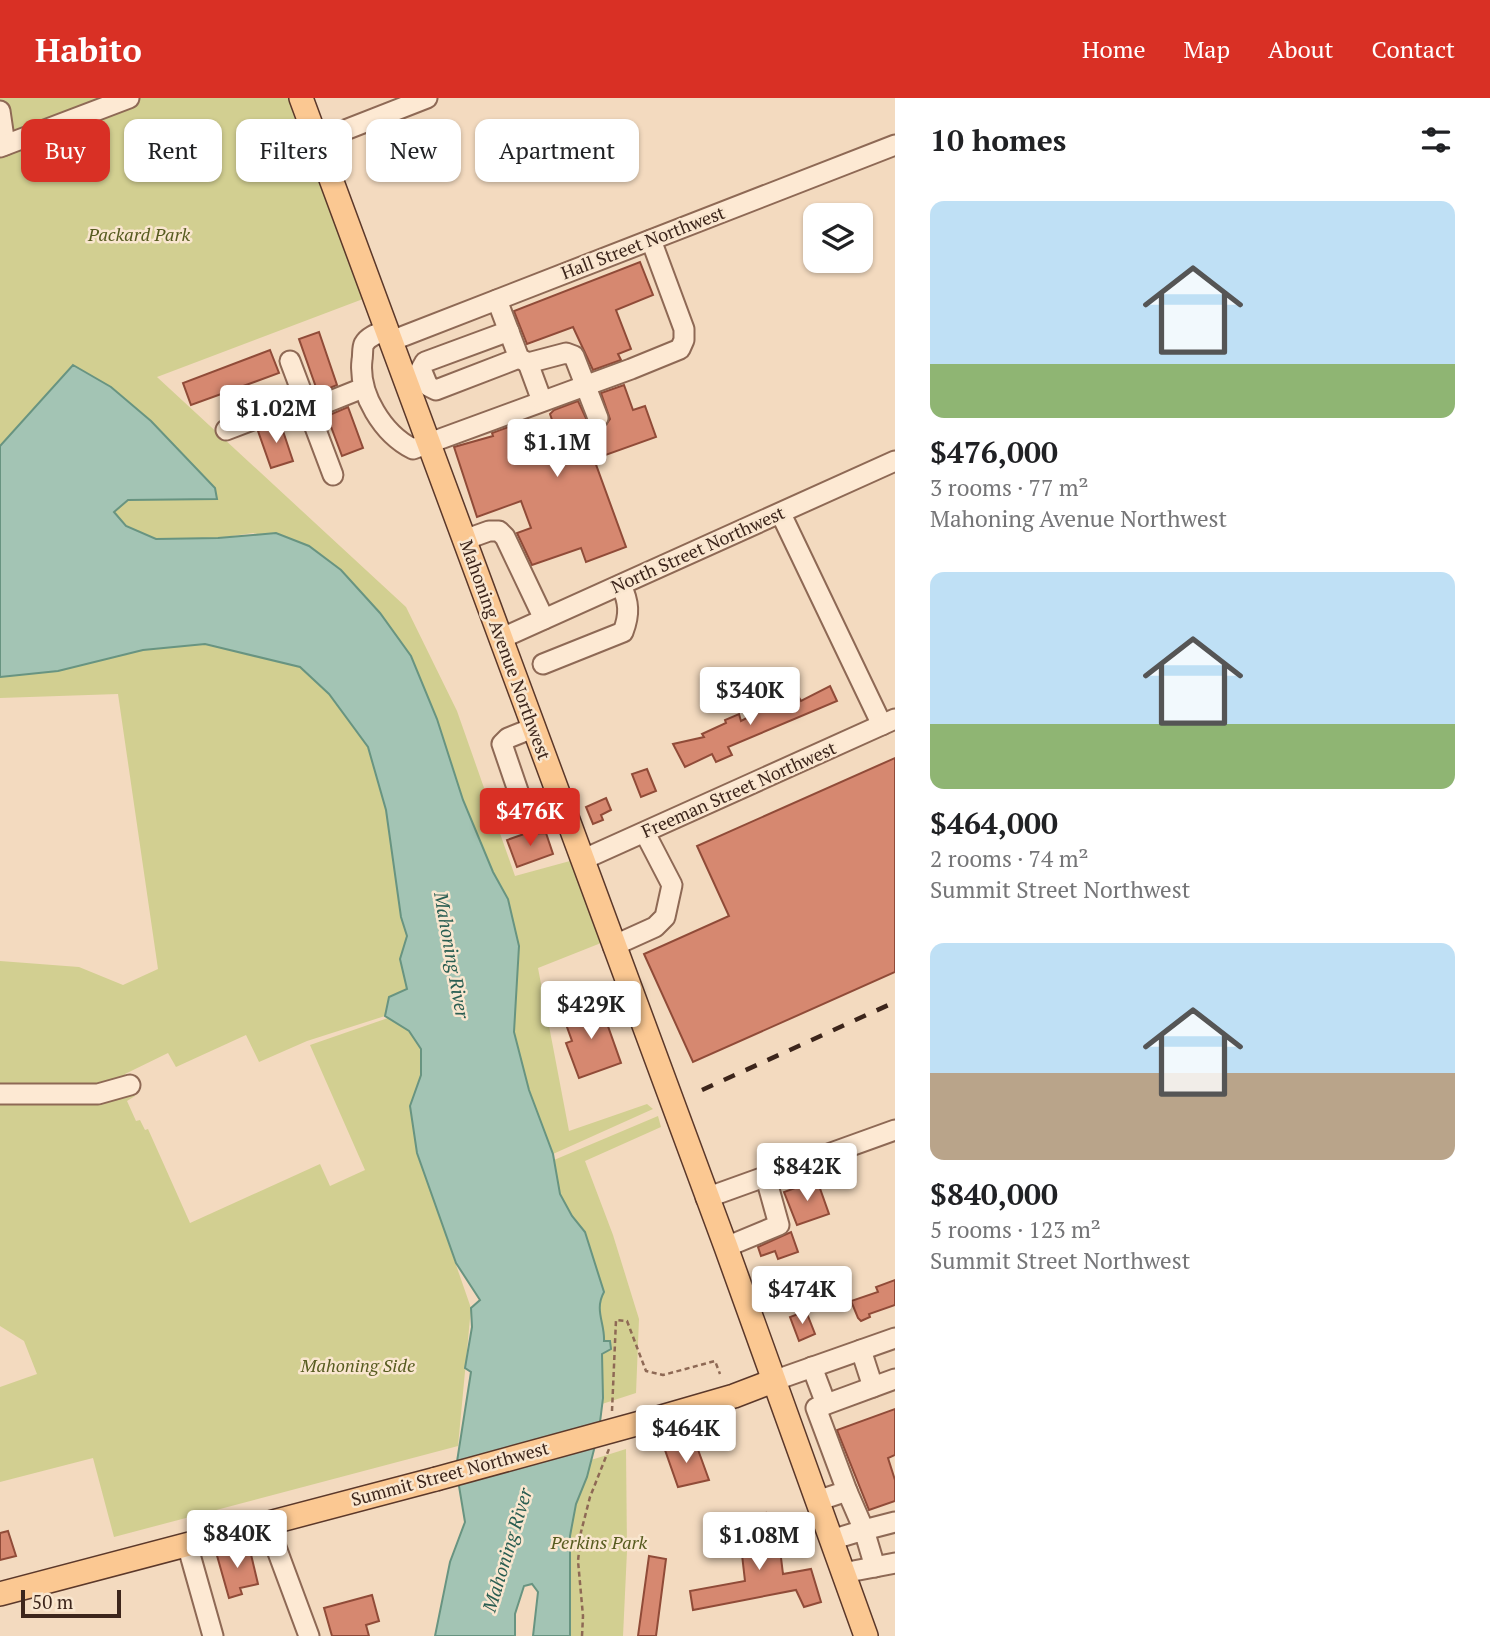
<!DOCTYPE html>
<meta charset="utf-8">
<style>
body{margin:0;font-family:"PT Serif",serif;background:#f2f2f2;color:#202124;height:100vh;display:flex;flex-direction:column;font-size:26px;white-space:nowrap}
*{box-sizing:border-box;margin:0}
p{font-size:23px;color:#757577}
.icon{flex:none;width:38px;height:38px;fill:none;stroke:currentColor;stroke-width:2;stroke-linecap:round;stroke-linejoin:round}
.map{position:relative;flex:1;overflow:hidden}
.details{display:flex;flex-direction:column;background:#fff;width:595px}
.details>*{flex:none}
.top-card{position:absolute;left:21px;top:21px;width:665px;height:63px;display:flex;gap:14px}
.buttons{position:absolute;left:803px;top:105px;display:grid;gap:14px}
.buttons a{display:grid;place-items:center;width:70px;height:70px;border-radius:14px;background:#fff;box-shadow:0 2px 5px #0004;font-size:35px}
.scale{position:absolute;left:21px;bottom:18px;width:100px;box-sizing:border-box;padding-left:7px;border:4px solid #3c251b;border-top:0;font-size:19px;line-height:24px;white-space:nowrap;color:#3c251b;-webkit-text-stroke:5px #f9e6cf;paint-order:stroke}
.price{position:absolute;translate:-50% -60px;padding:0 16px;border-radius:7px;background:#fff;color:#222;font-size:23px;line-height:46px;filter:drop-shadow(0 2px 4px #0008)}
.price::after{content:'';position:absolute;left:50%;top:42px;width:21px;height:16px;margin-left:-10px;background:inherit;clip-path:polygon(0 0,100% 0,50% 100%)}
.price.current{background:#d93025;color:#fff}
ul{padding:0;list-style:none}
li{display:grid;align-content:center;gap:14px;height:371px;padding:0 35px}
li span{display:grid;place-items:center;height:217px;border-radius:14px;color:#555}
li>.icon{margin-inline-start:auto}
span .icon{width:126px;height:126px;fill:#fffc;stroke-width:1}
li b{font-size:30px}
h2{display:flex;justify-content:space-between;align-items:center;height:84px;padding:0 35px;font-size:30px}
.tag{padding:0 24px;border-radius:14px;background:#fff;box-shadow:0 2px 5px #0004;font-size:24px;line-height:63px}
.tag.current{background:#d93025;color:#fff}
header{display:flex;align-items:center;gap:42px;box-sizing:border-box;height:98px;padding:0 35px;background:#d93025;color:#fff}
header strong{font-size:33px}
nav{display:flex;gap:38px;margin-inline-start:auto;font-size:24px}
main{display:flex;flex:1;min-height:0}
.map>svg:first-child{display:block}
.green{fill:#d2cf91}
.water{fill:#a3c4b4;stroke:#689481;stroke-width:2}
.building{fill:#d68870;stroke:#904b38;stroke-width:2}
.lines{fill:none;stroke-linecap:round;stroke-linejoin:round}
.minor-casing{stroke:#8e6955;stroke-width:23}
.major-casing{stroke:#5b382a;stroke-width:26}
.path{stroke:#8e6955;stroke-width:2.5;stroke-dasharray:5 3.5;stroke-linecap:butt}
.minor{stroke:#fde9d3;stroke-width:19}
.major{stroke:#fbc892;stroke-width:23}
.rail{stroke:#3c251b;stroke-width:4.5;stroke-dasharray:12 12;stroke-linecap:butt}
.major-bridge-casing{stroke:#5b382a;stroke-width:26;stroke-linecap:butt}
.major-bridge{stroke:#fbc892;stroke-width:23}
.labels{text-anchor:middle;stroke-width:5;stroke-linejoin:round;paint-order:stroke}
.park-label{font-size:18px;font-style:italic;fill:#565b1f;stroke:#f9e6cf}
.street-label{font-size:18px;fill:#3c251b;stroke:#f9e6cf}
.water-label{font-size:19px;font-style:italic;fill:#295d51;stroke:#f9e6cf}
</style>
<header>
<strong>Habito</strong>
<nav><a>Home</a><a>Map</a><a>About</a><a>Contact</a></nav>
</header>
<main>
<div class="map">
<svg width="895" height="1538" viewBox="0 0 895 1538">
<rect width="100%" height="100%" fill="#f3dabf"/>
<g class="green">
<polygon points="0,0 290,0 363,201 157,279 406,509 457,613 515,778 570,763 601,845 538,870 569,1033 647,1006 653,1011 553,1056 529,992 514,934 508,801 493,774 463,702 437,621 411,558 380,515 341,472 309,448 253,435 218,440 156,441 126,428 114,414 128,402 166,401 74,267 0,348"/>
<polygon points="205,546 300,569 329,596 368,649 386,712 401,819 407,838 400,861 408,892 389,899 385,918 307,943 259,964 246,937 176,969 168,955 125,976 135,998 127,1003 136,1023 140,1022 145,1032 148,1031 190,1125 320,1066 330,1088 365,1072 310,947 388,920 409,933 421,951 421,977 410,1008 417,1055 471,1210 458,1348 114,1439 93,1360 0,1384 0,1289 37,1276 24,1243 0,1228 0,863 79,869 123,887 158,871 118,596 0,600 0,579 58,573 143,552"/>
<path d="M 658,1018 L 661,1029 L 585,1063 L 613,1137 L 639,1221 L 636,1295 L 602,1306 L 602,1256 L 610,1251 C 599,1238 595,1210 604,1194 L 585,1134 L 572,1118 L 560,1096 L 554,1062 Z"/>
<polygon points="626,1351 627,1453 623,1538 571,1538 570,1438 576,1406 591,1362"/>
</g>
<path class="water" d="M 73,267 L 111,289 L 151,323 L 215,390 L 217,401 L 128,402 L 114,414 L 126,428 L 156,441 L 218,440 L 276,435 L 309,448 L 341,472 L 380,515 L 411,558 L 437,621 L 463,702 L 493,774 L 508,801 L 519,848 L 514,934 L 529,992 L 553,1056 L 560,1096 L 572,1118 L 585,1134 L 604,1194 C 594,1212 605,1225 604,1243 L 610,1243 L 611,1251 L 602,1256 L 603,1300 L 599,1332 L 587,1379 L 576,1406 L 570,1438 L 570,1538 L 533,1538 L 538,1494 L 532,1486 L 524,1488 L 515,1516 L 515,1538 L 435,1538 L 450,1464 L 465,1424 L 456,1370 L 471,1274 L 465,1270 L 472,1229 L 471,1210 L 480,1202 L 456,1165 L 417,1055 L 410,1008 L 421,977 L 421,951 L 409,933 L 385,918 L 389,899 L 407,891 L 400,861 L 407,838 L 401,819 L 386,712 L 368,649 L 329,596 L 300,569 L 205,546 L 143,552 L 58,573 L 0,579 L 0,348 Z"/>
<g class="building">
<polygon points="640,164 653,197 616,212 631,251 618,256 621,262 593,272 573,229 527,246 514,213"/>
<polygon points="319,234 337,287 318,295 299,241"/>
<polygon points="270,252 279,275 191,307 183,285"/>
<polygon points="624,287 633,312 645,308 656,339 594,361 626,449 586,464 581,450 532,467 517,435 531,430 521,403 477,419 454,349 493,338 492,335 514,327 525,357 560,345 550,316 554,312 578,303 590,329 602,332 610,321 601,295"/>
<polygon points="348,309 363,350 342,358 327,318"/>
<polygon points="280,324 293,363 271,370 258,333"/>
<polygon points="830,588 837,603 728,649 732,657 716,664 712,656 685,669 673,646 704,639 702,636 726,625 725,622 739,616 741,623 796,594 801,603"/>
<polygon points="895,660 895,874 693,964 644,856 729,818 697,748"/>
<polygon points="647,671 656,693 641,699 632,676"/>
<polygon points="606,700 611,712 601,717 603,722 593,726 586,709"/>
<polygon points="546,735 553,756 517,769 507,742 524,736"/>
<polygon points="605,904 609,915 604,917 621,965 579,980 566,945 572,943 563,918"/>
<polygon points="817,1082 829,1116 797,1127 784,1094"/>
<polygon points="791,1134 798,1154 778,1161 775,1153 761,1158 758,1149"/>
<polygon points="895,1182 895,1207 869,1216 870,1219 861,1223 858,1220 851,1203 878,1194 876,1189"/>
<polygon points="806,1213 815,1236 799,1243 790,1219"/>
<polygon points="895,1311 895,1357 888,1360 895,1382 895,1403 869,1412 837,1332"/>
<polygon points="672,1346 682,1347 686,1352 697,1349 709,1382 678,1389 665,1352"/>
<polygon points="766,1415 771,1444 779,1443 783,1476 811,1471 821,1504 804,1509 796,1492 693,1512 690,1493 745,1483 741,1448 744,1447 740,1419"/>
<polygon points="8,1433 16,1458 0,1462 0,1435"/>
<polygon points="249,1448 258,1486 240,1490 242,1496 229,1500 216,1454"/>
<polygon points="649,1458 666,1461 656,1538 638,1538"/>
<polygon points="372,1497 379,1523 366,1527 369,1538 332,1538 324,1510"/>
</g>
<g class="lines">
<defs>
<g id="minor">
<polyline points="0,13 5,47"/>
<polyline points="317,43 427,0"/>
<polyline points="0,49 129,0"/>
<polyline points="497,202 519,260 528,265 566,255 574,258 598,320"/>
<path d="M 387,232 C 379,235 368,238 364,246 C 362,250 363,258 362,262 C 358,296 383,336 413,351 L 631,271 L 680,251 L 684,242 L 684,231 L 651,142"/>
<polyline points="509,233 425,264 421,271 428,288 436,292 519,260"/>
<polyline points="391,243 895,47"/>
<polyline points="290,263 333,377"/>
<polyline points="528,265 542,303"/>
<polyline points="308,312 363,290"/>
<polyline points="226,332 305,302"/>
<polyline points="781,416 882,627"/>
<polyline points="464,442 489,433 499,433 505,439 544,521"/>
<polyline points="500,541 895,363"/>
<path d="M 543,566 L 623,534 C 630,516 629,504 621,487"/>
<polyline points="533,630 508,640 502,646 529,725 567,720"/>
<polyline points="582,762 895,621"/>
<polyline points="613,848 655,829 665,819 672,787 645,735"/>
<polyline points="0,996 98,996 130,987"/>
<polyline points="706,1100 895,1032"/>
<polyline points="726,1149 779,1127 766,1080"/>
<polyline points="861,1252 873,1289"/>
<polyline points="812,1269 826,1306"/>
<polyline points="773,1283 895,1240"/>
<polyline points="847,1393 864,1432 895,1424"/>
<polyline points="817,1403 847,1393 816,1310 895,1281"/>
<polyline points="267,1425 309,1538"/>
<polyline points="831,1442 864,1432 875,1469"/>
<polyline points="187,1446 213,1538"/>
<polyline points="843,1475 895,1465"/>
</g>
<g id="major">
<polyline points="301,0 726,1149 866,1538"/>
<polyline points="651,1322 734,1298 773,1283"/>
<polyline points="0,1496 436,1381"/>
</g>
</defs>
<use href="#minor" class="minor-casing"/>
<use href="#major" class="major-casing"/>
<g class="path">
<polyline points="612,1313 616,1222 627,1223 646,1273 663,1277 715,1263 720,1276"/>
<polyline points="582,1538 583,1518 578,1463 581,1434 590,1399 609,1351"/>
</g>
<use href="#minor" class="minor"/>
<use href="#major" class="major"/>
<polyline class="rail" points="702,992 895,904"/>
<defs>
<polyline id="major-bridge" points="436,1381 651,1322"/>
</defs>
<use href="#major-bridge" class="major-bridge-casing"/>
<use href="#major-bridge" class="major-bridge"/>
</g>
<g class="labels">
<g class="park-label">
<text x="139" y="143">Packard Park</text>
<text x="358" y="1274">Mahoning Side</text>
<text x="599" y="1451">Perkins Park</text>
</g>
<g class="street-label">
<text transform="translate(643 145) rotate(-21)" y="6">Hall Street Northwest</text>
<text transform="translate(698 452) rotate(-24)" y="6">North Street Northwest</text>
<text transform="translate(505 552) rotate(70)" y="6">Mahoning Avenue Northwest</text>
<text transform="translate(739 692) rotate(-24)" y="6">Freeman Street Northwest</text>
<text transform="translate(450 1376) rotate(-15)" y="6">Summit Street Northwest</text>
</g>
<g class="water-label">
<text transform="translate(452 857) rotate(80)" y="7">Mahoning River</text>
<text transform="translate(507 1452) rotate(-73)" y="7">Mahoning River</text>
</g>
</g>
</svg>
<div class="buttons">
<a><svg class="icon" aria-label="layers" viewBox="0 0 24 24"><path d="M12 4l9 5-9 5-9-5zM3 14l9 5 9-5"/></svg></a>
</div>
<div class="scale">50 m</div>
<b class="price" style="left:276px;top:347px">$1.02M</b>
<b class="price" style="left:557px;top:381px">$1.1M</b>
<b class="price" style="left:750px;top:629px">$340K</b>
<b class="price current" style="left:530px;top:750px">$476K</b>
<b class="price" style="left:591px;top:943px">$429K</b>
<b class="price" style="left:807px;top:1105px">$842K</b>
<b class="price" style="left:802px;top:1228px">$474K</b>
<b class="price" style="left:686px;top:1367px">$464K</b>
<b class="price" style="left:237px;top:1472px">$840K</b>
<b class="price" style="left:759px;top:1474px">$1.08M</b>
<div class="top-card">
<a class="tag current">Buy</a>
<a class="tag">Rent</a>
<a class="tag">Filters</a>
<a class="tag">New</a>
<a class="tag">Apartment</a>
</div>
</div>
<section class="details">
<h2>10 homes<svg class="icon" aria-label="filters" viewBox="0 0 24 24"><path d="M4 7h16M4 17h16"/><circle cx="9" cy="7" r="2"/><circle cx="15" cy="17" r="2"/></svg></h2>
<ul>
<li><span style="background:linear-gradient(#bfe0f5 75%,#8fb573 0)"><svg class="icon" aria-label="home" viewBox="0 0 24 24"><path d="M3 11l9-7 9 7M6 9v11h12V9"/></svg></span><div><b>$476,000</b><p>3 rooms · 77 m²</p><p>Mahoning Avenue Northwest</p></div></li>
<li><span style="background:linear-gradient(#bfe0f5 70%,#8fb573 0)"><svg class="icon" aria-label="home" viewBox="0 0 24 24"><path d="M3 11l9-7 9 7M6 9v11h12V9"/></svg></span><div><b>$464,000</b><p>2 rooms · 74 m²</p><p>Summit Street Northwest</p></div></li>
<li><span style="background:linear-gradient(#bfe0f5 60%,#b9a48a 0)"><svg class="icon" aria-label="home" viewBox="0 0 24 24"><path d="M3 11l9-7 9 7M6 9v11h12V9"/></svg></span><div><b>$840,000</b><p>5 rooms · 123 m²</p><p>Summit Street Northwest</p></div></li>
</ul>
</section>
</main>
